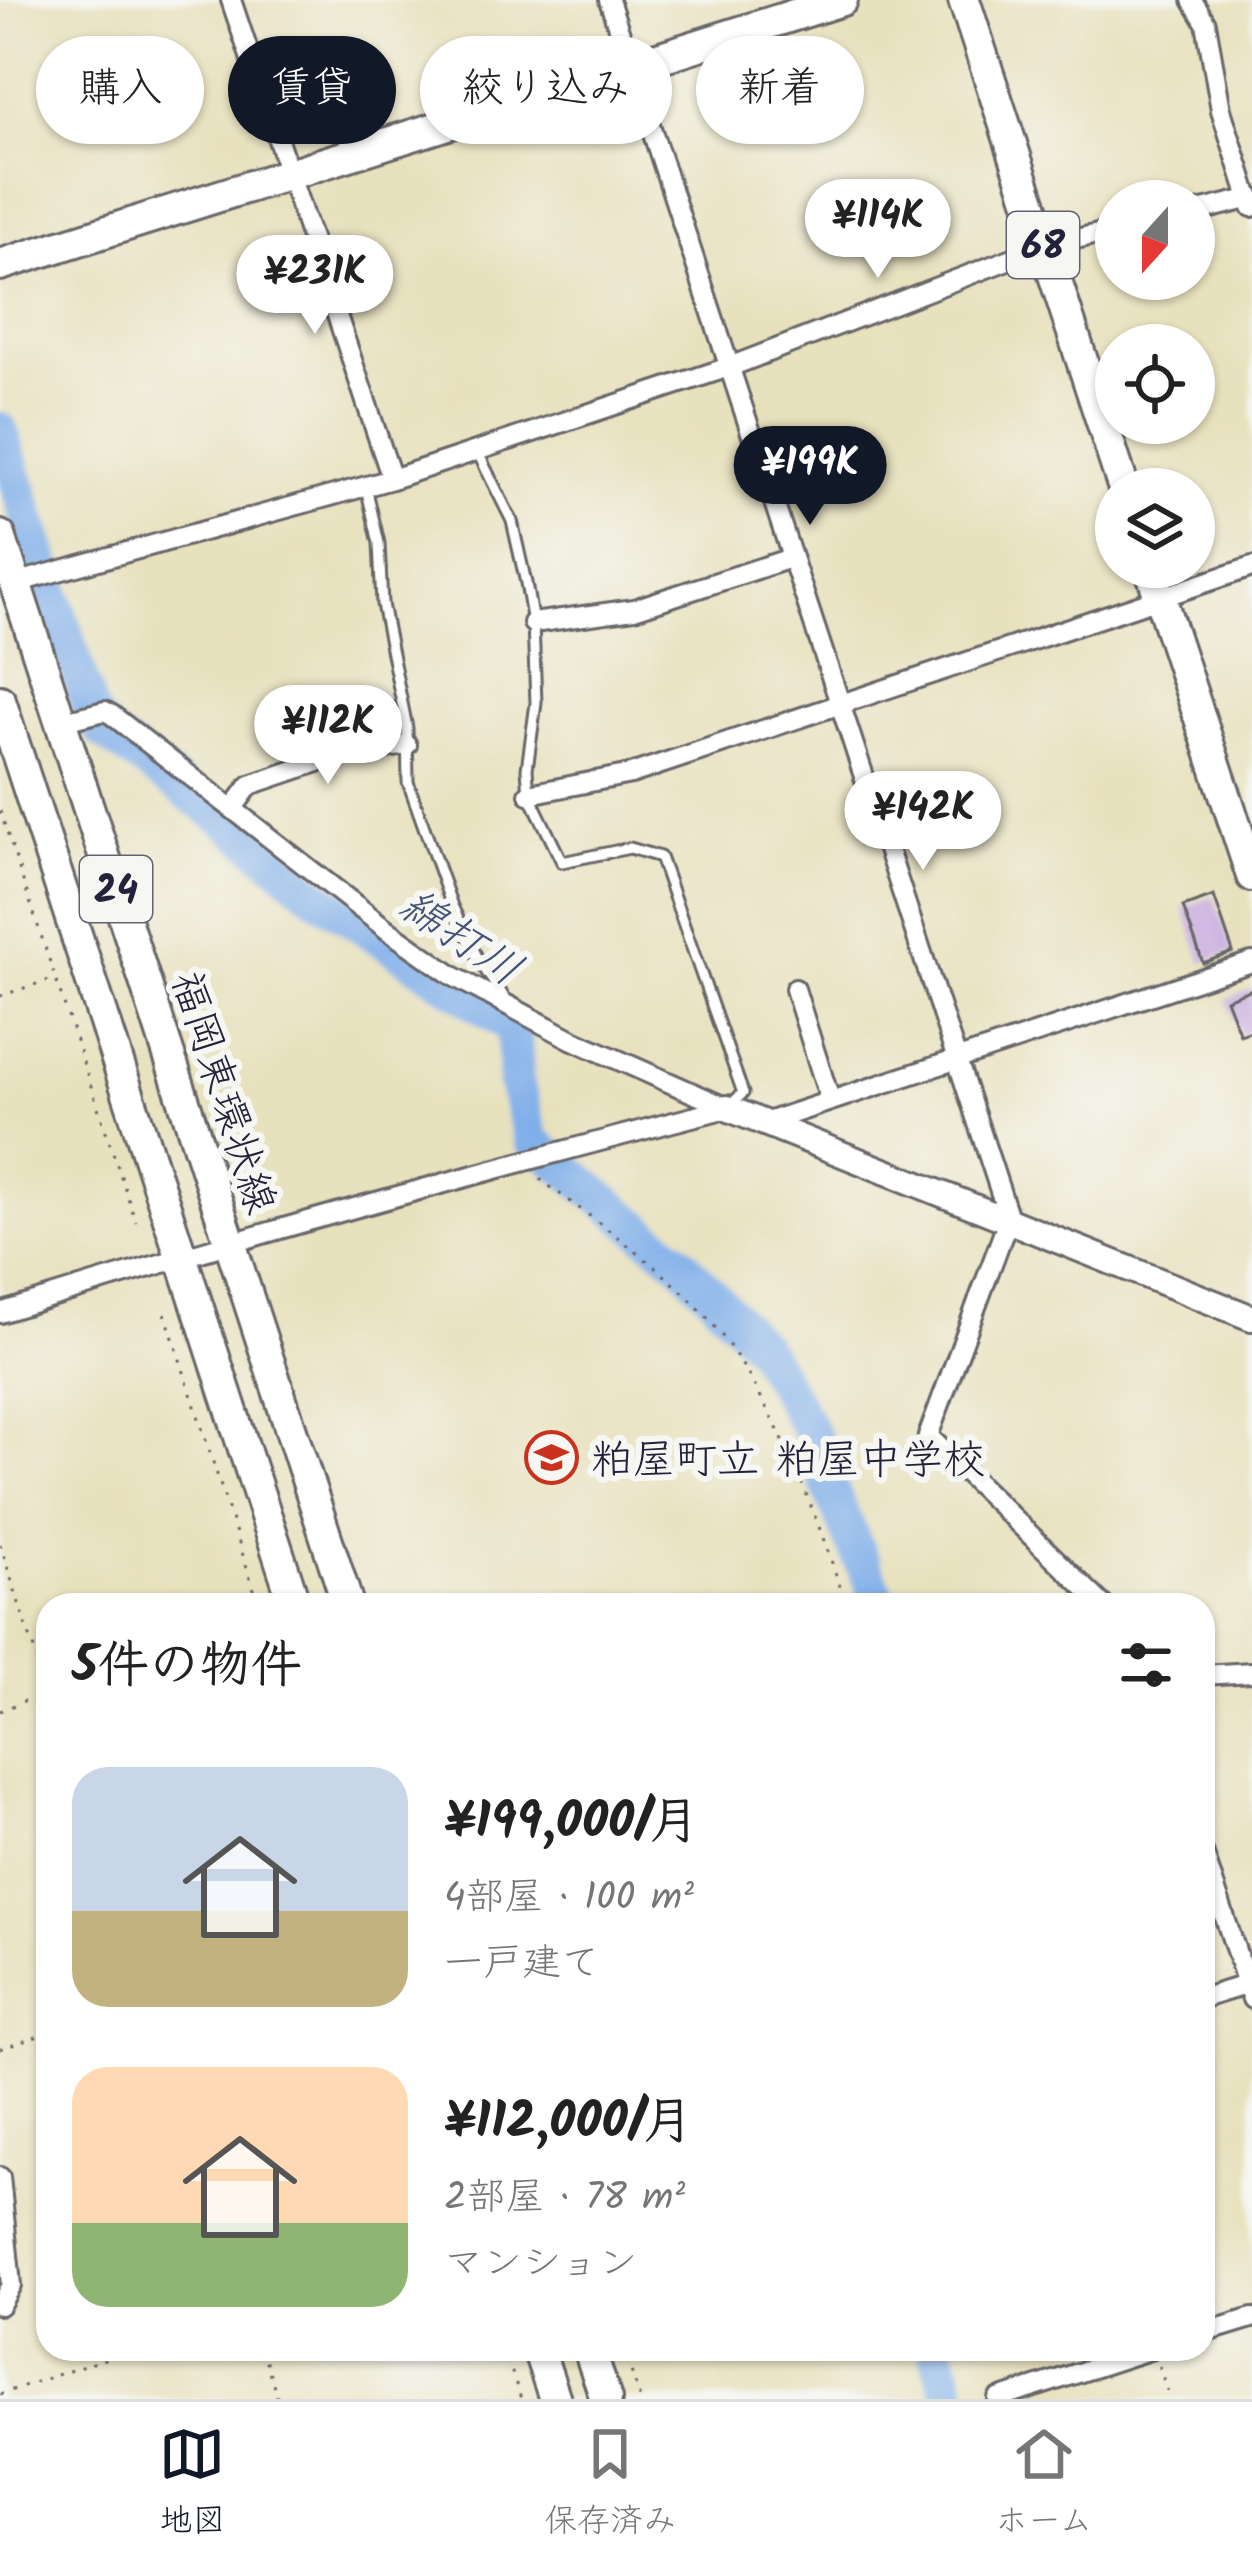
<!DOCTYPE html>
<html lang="ja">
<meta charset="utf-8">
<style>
body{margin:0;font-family:Kalam,"Klee One",sans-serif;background:#f6f6f6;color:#222;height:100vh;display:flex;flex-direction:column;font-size:45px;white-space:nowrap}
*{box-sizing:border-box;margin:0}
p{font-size:39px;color:#767676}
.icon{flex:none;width:66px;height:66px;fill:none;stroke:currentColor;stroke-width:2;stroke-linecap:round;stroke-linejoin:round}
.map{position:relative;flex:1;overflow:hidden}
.sheet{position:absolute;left:36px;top:1593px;width:1179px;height:768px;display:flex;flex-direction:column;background:#fff;border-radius:36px;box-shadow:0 3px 9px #0004}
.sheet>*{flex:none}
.top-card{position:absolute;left:36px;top:36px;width:1182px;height:108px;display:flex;gap:24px}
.needle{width:78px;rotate:201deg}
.tools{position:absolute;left:1095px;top:180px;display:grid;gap:24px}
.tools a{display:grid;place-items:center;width:120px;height:120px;border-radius:50%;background:#fff;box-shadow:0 3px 9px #0004;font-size:60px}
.price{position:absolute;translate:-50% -102px;padding:0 27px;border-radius:42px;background:#fff;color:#222;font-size:39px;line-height:78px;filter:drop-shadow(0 3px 6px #0008)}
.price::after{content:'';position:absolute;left:50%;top:72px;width:36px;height:27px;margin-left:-18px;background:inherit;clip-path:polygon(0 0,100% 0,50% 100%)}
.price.on{background:#111827;color:#fff}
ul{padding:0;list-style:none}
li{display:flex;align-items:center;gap:36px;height:300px;padding:0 36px}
li span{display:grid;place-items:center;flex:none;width:336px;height:240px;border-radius:36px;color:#555}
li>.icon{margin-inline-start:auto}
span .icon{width:144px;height:144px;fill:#fffc;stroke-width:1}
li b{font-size:51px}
h2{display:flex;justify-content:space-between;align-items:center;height:144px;padding:0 36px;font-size:51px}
.chip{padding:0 42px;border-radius:54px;background:#fff;box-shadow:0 3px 9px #0004;font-size:42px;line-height:108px}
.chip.on{background:#111827;color:#fff}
.dock{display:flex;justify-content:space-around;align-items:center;height:168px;border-top:3px solid #e0e0e0;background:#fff;font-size:33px;color:#767676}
.dock a{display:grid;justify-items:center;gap:6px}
.dock .on{color:#111827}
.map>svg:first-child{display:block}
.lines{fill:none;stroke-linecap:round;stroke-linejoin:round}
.river{stroke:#7faee9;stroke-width:36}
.building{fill:#caafe0}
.service-casing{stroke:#676568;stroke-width:15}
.minor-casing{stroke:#676568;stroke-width:24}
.tertiary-casing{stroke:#676568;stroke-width:30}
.primary-casing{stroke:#676568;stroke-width:36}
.path{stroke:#676568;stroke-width:3;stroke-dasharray:3 9;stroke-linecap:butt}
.service{stroke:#fff;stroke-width:9}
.minor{stroke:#fff;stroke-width:18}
.tertiary{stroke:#fff;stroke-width:24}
.primary{stroke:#fff;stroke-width:30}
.labels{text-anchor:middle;stroke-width:12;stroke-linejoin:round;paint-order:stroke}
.shield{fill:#f6f6f2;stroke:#626272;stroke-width:3}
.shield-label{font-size:39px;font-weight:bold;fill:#22223b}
.street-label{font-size:42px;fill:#22223b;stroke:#f6f6f2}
.poi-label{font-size:42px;fill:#22223b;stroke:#f6f6f2;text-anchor:start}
.water-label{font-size:45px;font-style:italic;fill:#435378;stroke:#f6f6f2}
</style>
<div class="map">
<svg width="1252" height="2399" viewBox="0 0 1252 2399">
<rect width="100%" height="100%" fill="#f6f6f2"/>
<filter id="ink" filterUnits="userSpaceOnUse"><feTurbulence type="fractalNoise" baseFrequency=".00833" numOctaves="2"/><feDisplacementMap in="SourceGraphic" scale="24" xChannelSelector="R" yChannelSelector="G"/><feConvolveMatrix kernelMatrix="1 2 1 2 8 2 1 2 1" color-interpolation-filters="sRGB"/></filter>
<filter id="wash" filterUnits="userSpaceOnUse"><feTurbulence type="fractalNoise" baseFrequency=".004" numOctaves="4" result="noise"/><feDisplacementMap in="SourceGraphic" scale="48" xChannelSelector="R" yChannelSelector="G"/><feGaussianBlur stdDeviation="2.7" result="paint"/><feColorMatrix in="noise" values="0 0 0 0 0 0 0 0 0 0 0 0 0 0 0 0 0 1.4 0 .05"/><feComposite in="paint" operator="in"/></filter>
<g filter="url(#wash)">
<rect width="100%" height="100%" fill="#e8e1bd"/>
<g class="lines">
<g class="river">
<polyline points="0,430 91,713 103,731 228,822 313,893 514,1028 516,1084 532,1141 683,1264 761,1347 812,1434 827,1482 881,1605"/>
<polyline points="936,2349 952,2399"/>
</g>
</g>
<g id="blocks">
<g class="building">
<polygon points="1214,896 1233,952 1203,963 1183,907"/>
<polygon points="1252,989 1252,1031 1240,1035 1226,999"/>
</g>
</g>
</g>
<g filter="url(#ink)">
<use href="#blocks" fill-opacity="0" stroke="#676568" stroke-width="3"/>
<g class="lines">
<defs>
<g id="service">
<polyline points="476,449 512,521 526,583 533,623 536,703 527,769 529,794 562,862 630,848 660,857 743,1093 728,1107"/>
<polyline points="366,487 379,543 382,604 407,728 408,782 452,906 479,961 506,1000"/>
</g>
<g id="minor">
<polyline points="231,0 392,479"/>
<polyline points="609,0 1009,1218 928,1436 1103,1605"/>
<polyline points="1192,0 1206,23 1221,110 1252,207"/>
<polyline points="1194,212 1252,198"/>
<polyline points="15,583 392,479 732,366 1044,246 1116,230"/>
<polyline points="533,623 634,609 791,558"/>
<polyline points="59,722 105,711 112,715 389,931 453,976 571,1039 727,1108"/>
<polyline points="529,794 631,774 1252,567"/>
<polyline points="233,808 250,785 339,755 407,745"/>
<polyline points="795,989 830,1100"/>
<polyline points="764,1123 1252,962"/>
<path d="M 0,1313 C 240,1237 483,1171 727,1108"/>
<polyline points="1203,1675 1252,1672"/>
<polyline points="1203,1852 1252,1999"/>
<polyline points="1203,1998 1252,1983"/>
<polyline points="0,2177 11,2285 0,2305"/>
<polyline points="1203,2333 1252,2318"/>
<polyline points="998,2399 1152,2349"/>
</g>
<polyline id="tertiary" points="727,1108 1252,1318"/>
<g id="primary">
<polyline points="964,0 1124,489"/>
<polyline points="0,265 842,0"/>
<polyline points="0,536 348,1605"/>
<polyline points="1150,567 1252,876"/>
<polyline points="0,701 295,1605"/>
<polyline points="538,2349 555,2399"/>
<polyline points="589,2349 606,2399"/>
</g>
</defs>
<use href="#service" class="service-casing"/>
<use href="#minor" class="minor-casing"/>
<use href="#tertiary" class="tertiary-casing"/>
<use href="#primary" class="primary-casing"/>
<g class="path">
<polyline points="0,811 136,1222"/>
<polyline points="0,996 55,978"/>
<path d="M 540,1179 C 598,1223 663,1266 711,1322 C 772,1395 817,1515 846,1605"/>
<polyline points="165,1313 259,1605"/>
<polyline points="0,1544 48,1693"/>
<polyline points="0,1711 46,1692"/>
<polyline points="0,2049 48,2033"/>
<polyline points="262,2349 278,2399"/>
<polyline points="504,2349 521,2399"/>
<polyline points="624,2349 640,2399"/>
<polyline points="1159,2366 1170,2399"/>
<polyline points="0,2394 135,2349"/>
</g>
<use href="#service" class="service"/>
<use href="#minor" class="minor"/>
<use href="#tertiary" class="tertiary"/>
<use href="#primary" class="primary"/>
</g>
</g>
<defs>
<symbol id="school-ring" viewBox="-11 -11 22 22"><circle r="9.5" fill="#f6f6f2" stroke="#c8321e" stroke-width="1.5"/><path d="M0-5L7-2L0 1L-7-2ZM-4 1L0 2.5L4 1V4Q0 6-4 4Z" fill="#c8321e"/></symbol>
</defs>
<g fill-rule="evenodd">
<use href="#school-ring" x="522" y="1428" width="59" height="59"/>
</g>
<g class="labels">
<g class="shield">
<rect x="1007" y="212" width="72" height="66" rx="9"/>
<rect x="80" y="856" width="72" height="66" rx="9"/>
</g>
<g class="shield-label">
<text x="1043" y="259">68</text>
<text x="116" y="903">24</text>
</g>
<g class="street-label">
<text transform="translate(225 1092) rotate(72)" y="15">福岡東環状線</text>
</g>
<g class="poi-label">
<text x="591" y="1473">粕屋町立 粕屋中学校</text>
</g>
<g class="water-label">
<text transform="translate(462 936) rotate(34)" y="16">綿打川</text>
</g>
</g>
</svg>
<div class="tools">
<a><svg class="needle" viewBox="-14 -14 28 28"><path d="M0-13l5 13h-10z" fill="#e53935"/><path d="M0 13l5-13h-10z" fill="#767676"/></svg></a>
<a><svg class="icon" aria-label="locate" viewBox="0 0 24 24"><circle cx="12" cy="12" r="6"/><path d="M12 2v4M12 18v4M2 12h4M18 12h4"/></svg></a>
<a><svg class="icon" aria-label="layers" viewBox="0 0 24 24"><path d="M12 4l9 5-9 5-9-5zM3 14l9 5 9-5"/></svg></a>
</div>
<b class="price" style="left:878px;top:281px">¥114K</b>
<b class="price" style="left:315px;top:337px">¥231K</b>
<b class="price on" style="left:810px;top:528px">¥199K</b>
<b class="price" style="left:328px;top:787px">¥112K</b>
<b class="price" style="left:923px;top:873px">¥142K</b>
<div class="top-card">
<a class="chip">購入</a>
<a class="chip on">賃貸</a>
<a class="chip">絞り込み</a>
<a class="chip">新着</a>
</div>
<section class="sheet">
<h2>5件の物件<svg class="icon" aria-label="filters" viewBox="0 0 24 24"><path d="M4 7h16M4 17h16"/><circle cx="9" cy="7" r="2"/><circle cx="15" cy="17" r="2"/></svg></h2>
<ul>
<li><span style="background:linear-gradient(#c9d6e8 60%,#c2b280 0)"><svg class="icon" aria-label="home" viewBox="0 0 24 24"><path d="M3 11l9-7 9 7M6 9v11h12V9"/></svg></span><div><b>¥199,000/月</b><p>4部屋 · 100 m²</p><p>一戸建て</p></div></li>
<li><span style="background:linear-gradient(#ffd9b3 65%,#8fb573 0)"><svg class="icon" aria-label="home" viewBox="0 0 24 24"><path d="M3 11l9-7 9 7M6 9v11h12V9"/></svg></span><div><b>¥112,000/月</b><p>2部屋 · 78 m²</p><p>マンション</p></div></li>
</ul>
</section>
</div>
<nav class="dock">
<a class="on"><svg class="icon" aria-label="map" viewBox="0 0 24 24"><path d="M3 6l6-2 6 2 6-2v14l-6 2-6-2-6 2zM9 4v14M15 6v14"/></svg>地図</a>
<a><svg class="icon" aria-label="saved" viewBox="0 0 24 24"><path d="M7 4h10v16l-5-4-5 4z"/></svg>保存済み</a>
<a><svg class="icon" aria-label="home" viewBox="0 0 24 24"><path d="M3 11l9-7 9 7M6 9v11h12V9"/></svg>ホーム</a>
</nav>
